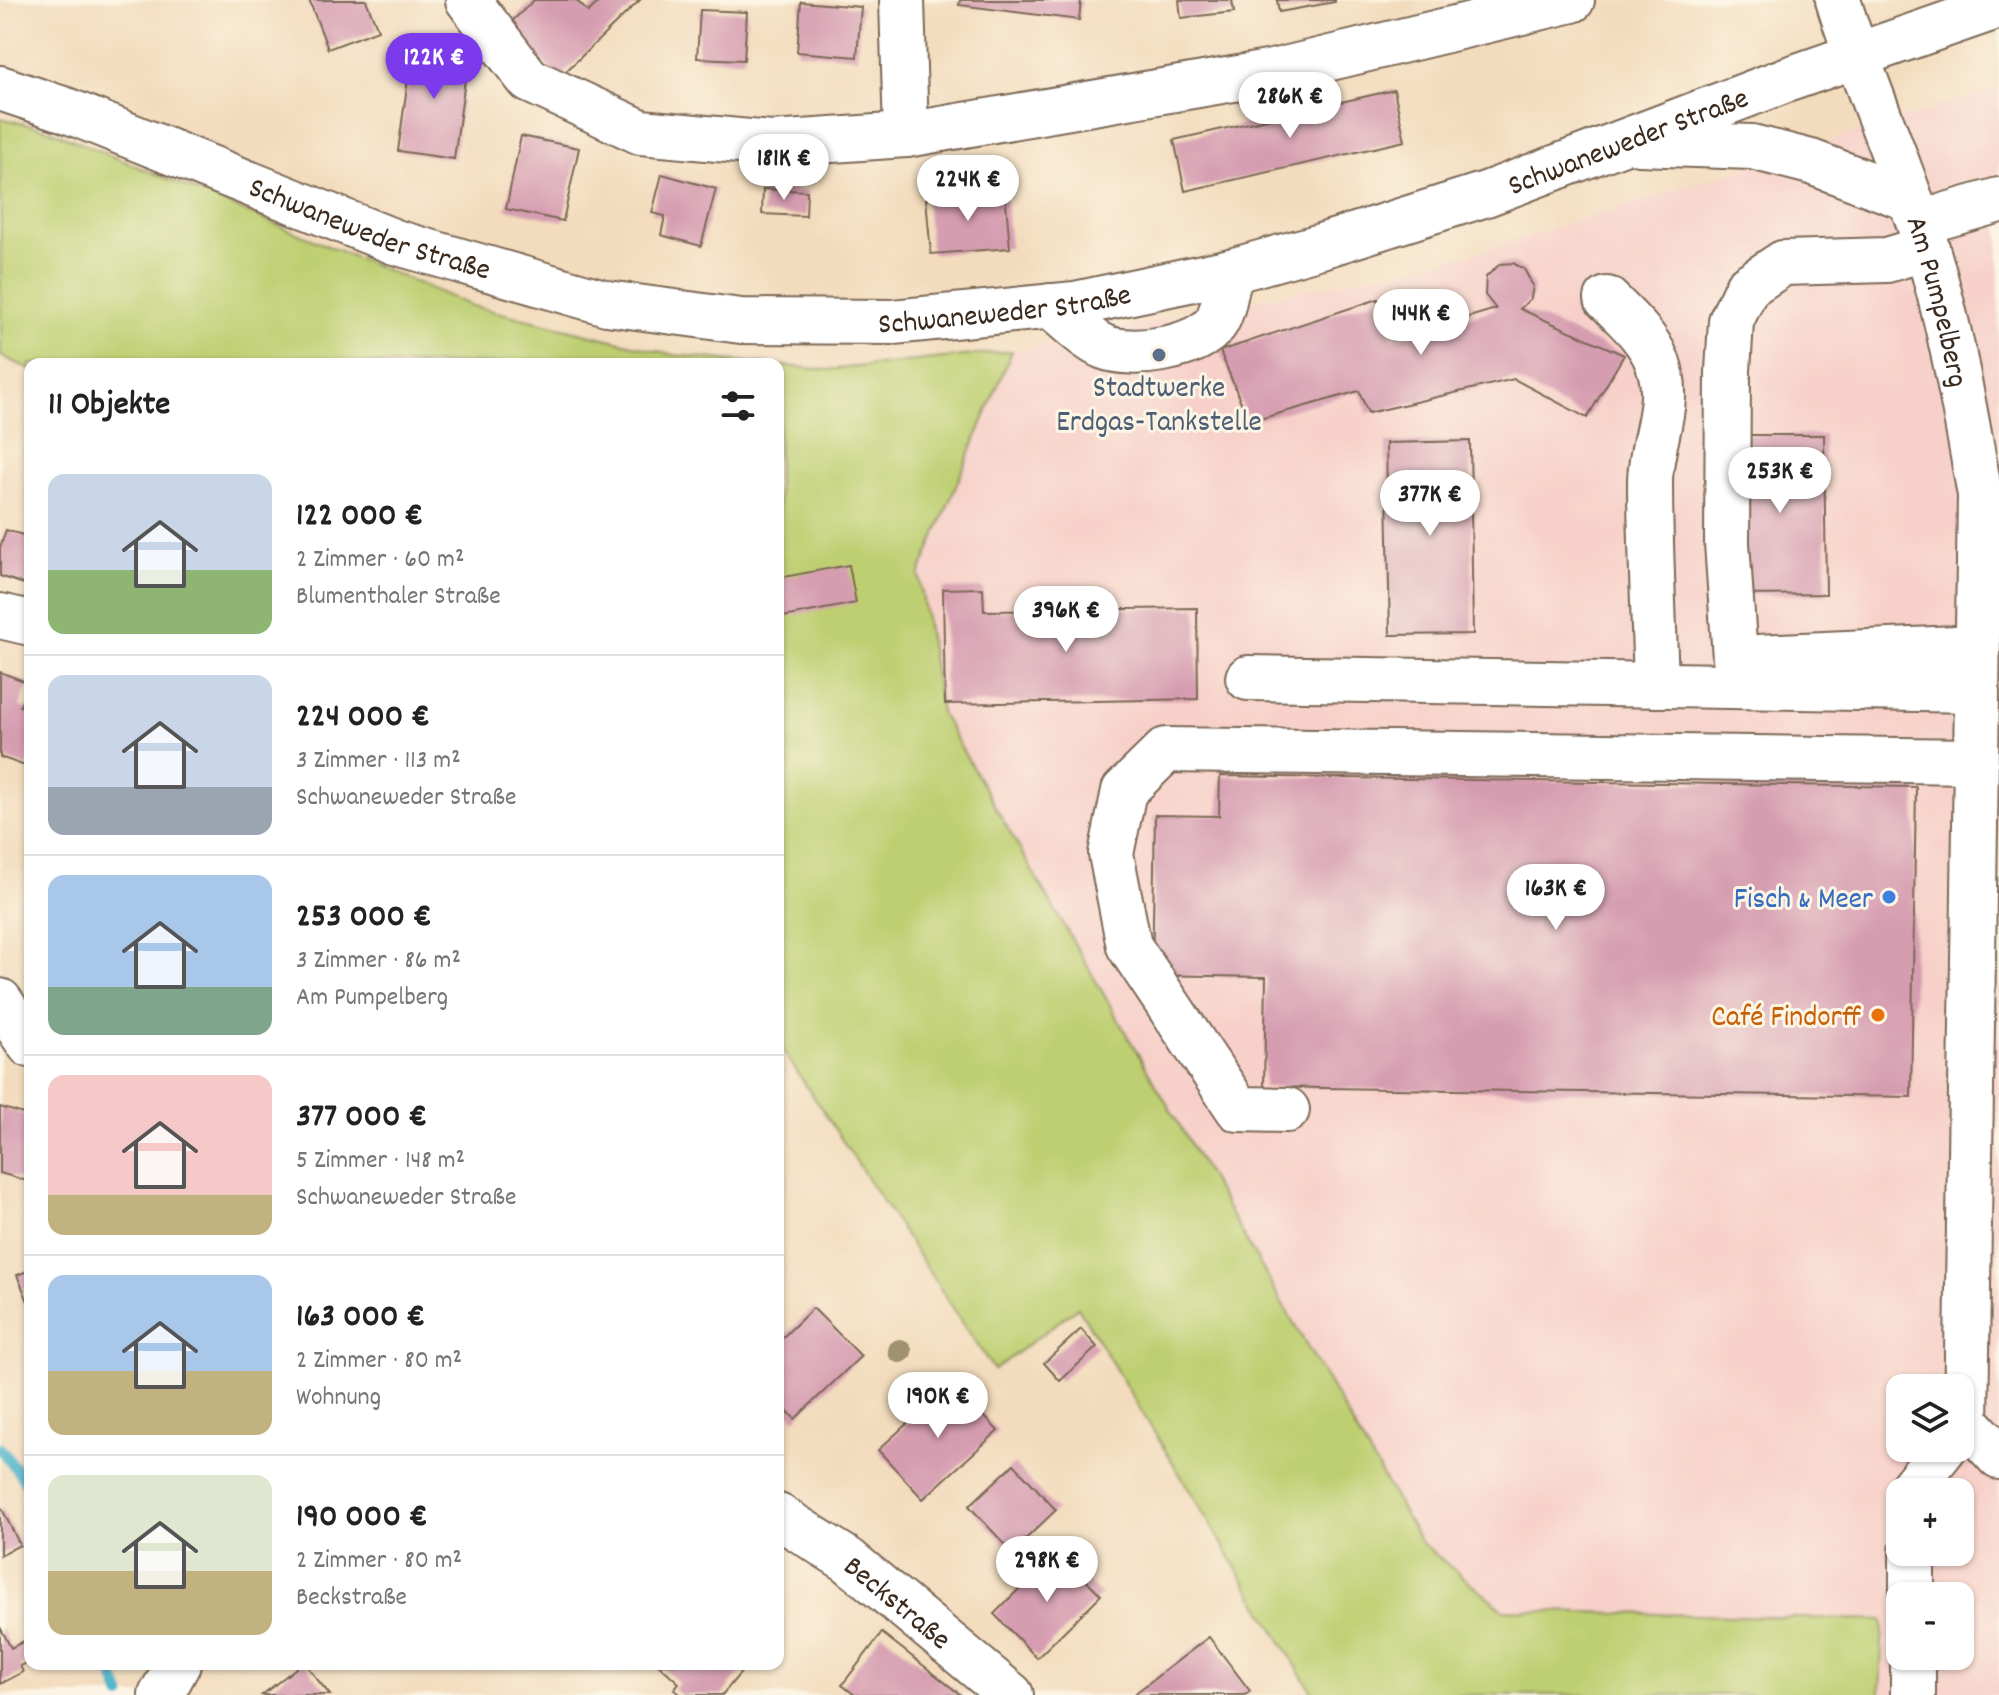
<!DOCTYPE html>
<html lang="de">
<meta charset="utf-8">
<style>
body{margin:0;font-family:Dekko,sans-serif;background:#f2f2f2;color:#222;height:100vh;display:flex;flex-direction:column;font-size:30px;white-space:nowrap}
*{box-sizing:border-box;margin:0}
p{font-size:26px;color:#767676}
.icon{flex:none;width:44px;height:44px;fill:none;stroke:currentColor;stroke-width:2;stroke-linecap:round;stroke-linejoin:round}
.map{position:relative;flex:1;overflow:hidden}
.side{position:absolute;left:24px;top:358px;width:760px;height:1312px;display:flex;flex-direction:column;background:#fff;border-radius:16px;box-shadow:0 2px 6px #0004}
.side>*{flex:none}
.controls{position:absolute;left:1886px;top:1374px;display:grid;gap:16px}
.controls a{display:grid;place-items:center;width:88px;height:88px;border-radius:16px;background:#fff;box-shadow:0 2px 6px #0004;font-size:40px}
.price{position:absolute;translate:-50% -68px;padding:0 18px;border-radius:28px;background:#fff;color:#222;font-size:26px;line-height:52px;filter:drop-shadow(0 2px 4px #0008)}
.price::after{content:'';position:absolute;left:50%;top:48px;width:24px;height:18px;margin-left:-12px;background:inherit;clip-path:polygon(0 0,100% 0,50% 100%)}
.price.active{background:#7c3aed;color:#fff}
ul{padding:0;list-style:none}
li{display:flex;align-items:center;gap:24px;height:200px;padding:0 24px}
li+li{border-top:2px solid #e0e0e0}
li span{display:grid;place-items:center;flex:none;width:224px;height:160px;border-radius:16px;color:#555}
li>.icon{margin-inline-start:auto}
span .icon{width:96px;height:96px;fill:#fffc;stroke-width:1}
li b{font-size:34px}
h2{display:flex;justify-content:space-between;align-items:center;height:96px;padding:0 24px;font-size:34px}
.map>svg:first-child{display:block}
.built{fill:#f7d1c9;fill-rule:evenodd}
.green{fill:#becf71;stroke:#7c7c48;stroke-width:2}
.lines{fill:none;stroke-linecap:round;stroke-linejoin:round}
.stream{stroke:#4cb4cb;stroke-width:11}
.building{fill:#d69db1}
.minor-casing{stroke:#7b6856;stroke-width:48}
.minor{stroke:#fff;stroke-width:44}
.tree{fill:#a09171}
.service-dot{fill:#5c6f8a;stroke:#fcf5e5;stroke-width:3}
.shop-dot{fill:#3f7fe0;stroke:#fcf5e5;stroke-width:3}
.food-dot{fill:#e8710a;stroke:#fcf5e5;stroke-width:3}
.labels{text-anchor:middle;stroke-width:6;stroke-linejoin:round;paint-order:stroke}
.street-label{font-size:30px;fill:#3b2a1e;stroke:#fcf5e5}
.service-label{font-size:30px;fill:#4e5e75;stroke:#fcf5e5}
.shop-label{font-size:30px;fill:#366cbe;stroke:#fcf5e5;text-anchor:end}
.food-label{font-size:30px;fill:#c56008;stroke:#fcf5e5;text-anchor:end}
</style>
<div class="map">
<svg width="1999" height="1695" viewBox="0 0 1999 1695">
<rect width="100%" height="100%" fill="#fcf5e5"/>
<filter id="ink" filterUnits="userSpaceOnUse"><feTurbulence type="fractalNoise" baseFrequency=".0125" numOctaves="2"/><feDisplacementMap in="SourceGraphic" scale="16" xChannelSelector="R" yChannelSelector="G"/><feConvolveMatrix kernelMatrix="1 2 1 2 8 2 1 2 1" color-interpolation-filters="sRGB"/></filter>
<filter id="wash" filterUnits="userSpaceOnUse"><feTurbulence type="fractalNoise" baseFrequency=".006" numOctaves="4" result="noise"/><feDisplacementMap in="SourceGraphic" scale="32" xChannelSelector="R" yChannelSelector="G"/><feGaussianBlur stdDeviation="1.8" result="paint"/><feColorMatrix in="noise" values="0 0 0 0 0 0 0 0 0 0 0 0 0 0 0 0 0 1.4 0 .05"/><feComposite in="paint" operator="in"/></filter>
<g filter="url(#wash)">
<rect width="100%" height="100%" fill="#f3dcbd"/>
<path class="built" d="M 1999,88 L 1999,1695 L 1880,1695 L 1883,1620 L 1503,1610 L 1421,1543 L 941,713 L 919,576 L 1012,351 L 1471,254 ZM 1900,1388 L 1960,1388 L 1960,1448 L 1900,1448 ZM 1900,1492 L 1960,1492 L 1960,1552 L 1900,1552 ZM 1900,1596 L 1960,1596 L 1960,1656 L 1900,1656 Z"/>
<g class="green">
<polygon points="0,118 47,129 472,306 674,355 768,364 30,364 30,369 1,356"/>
<polygon points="1012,351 919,575 941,713 1421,1543 1504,1610 1883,1620 1880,1695 1314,1695 1078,1307 994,1370 778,1043 778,365 827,370"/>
</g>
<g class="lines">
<g class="stream">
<polyline points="0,1448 30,1488"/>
<polyline points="109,1664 121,1695"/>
</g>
</g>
<g id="blocks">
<g class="building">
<polygon points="309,0 366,0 378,30 328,49"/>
<polygon points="534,0 576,0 588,12 601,0 640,0 559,78 508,25"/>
<polygon points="960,0 1081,0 1079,20 959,5"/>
<polygon points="1179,0 1232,0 1234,12 1181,18"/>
<polygon points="1277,0 1335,0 1335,2 1279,12"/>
<polygon points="801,2 861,7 857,57 797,52"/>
<polygon points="700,10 747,12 744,60 697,58"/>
<polygon points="413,43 469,51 454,159 398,151"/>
<polygon points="1394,90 1405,141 1185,191 1174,140"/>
<polygon points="521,136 579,148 563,221 506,209"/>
<polygon points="662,174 716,189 701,246 661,235 665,216 652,213"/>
<polygon points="763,189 807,191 806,216 762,214"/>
<polygon points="1005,192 1010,248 931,254 926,199"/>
<polygon points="1513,263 1524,269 1533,286 1531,298 1520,309 1624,355 1587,418 1514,379 1368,413 1359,391 1249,422 1220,351 1378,299 1392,340 1496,309 1485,295 1486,277 1500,264"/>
<polygon points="1734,435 1824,435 1826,594 1736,595"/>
<polygon points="1470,441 1473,634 1390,635 1386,443"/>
<polygon points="6,530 30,537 30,586 0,576 0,547"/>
<polygon points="849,565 856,603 778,618 778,578"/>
<polygon points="983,588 984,611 1197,608 1198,699 945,704 943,589"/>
<polygon points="0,672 29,683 20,706 30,710 28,767 0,757"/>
<polygon points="1220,776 1916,787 1911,1097 1264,1087 1266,977 1152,975 1155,815 1219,816"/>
<polygon points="0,1107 30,1116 30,1182 0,1173"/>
<polygon points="30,1270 30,1306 17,1275"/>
<polygon points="813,1308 861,1356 795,1419 778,1401 778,1342"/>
<polygon points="1081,1329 1097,1347 1060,1381 1044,1363"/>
<polygon points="953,1382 998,1431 923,1499 878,1450"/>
<polygon points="1014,1464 1056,1510 1012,1552 969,1506"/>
<polygon points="0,1505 20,1545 0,1555"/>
<polygon points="1057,1551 1101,1595 1037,1658 994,1614"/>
<polygon points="0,1627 11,1648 30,1638 30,1662 20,1666 23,1672 0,1684"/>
<polygon points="882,1633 961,1695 855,1695 842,1685"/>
<polygon points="1209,1637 1250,1691 1245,1695 1133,1695"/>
<polygon points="301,1664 305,1664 330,1695 262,1695"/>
<polygon points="658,1664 748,1664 722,1695 681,1695 674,1689 679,1683"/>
</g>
</g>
</g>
<g filter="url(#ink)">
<use href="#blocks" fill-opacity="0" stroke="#7b6856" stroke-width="2"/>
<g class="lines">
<defs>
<g id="minor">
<polyline points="468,0 529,80 641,132 772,144 906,135 1268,73 1572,0"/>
<polyline points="902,0 906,135"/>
<path id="s1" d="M 1838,0 C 1863,83 1901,163 1926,246 C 1951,327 1965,411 1980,495 L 1966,1421 L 1960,1429"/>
<path id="s2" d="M 0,88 L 66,110 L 395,242 L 607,303 L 741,321 L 893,322 L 1075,304 L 1231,271 L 1321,246 L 1486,194 L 1786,80 L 1999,6"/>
<polyline points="1639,143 1752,147 1811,162 1910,199"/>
<polyline points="1919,223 1999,200"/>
<polyline points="1927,248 1887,260 1783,263 1747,287 1731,321 1728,371 1727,543 1735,658 1978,647"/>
<path d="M 1607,299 C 1625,317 1647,336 1657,361 C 1674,402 1650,441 1650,482 C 1650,549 1654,617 1656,685"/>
<path d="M 1050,306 C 1065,318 1087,340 1104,347 C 1132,358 1196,349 1215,324 C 1224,312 1226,286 1231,271"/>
<polyline points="0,616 30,623"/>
<polyline points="1248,678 1977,690"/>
<polyline points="0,1001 30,1045"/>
<polyline points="1287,1110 1238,1109 1129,946 1111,854 1124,791 1166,750 1976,761"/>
<polyline points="1966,1421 1999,1457"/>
<polyline points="1912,1492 1912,1488 1944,1448"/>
<path id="s3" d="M 778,1516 L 848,1560 L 1011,1695"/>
<polyline points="1912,1552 1912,1596"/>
<polyline points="1913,1656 1913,1695"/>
<polyline points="161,1695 178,1664"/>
</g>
</defs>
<use href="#minor" class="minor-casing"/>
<use href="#minor" class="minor"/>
</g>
<circle class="tree" cx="900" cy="1351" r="12"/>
</g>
<circle class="service-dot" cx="1159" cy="355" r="8"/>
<circle class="shop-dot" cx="1889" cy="897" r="8"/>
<circle class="food-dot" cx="1878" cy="1015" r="8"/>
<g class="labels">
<g class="street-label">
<text dy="10" stroke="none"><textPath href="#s2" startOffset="1692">Schwaneweder Straße</textPath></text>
<text dy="10" stroke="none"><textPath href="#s2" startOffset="396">Schwaneweder Straße</textPath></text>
<text dy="10" stroke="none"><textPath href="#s1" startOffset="318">Am Pumpelberg</textPath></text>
<text dy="10" stroke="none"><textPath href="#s2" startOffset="1044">Schwaneweder Straße</textPath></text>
<text dy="10" stroke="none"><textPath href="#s3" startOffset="148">Beckstraße</textPath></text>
</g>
<g class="service-label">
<text x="1159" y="396">Stadtwerke<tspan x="1159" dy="34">Erdgas-Tankstelle</tspan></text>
</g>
<g class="shop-label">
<text x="1873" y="907">Fisch &amp; Meer</text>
</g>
<g class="food-label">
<text x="1862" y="1025">Café Findorff</text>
</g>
</g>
</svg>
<div class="controls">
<a><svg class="icon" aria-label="layers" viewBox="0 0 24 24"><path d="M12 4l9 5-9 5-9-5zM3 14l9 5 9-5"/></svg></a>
<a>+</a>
<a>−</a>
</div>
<b class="price active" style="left:434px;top:101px">122K €</b>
<b class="price" style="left:1290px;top:140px">286K €</b>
<b class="price" style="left:784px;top:202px">181K €</b>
<b class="price" style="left:968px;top:223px">224K €</b>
<b class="price" style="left:1421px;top:357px">144K €</b>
<b class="price" style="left:1780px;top:515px">253K €</b>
<b class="price" style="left:1430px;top:538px">377K €</b>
<b class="price" style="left:1066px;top:654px">396K €</b>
<b class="price" style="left:1556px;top:932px">163K €</b>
<b class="price" style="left:938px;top:1440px">190K €</b>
<b class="price" style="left:1047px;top:1604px">298K €</b>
<section class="side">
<h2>11 Objekte<svg class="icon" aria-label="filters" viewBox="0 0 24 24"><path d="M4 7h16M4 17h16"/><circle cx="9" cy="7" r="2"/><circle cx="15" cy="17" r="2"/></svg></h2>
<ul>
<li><span style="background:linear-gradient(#c9d6e8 60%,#8fb573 0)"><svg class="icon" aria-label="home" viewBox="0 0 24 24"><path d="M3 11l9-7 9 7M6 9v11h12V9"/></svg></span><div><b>122 000 €</b><p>2 Zimmer · 60 m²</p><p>Blumenthaler Straße</p></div></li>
<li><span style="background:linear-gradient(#c9d6e8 70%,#9aa5b1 0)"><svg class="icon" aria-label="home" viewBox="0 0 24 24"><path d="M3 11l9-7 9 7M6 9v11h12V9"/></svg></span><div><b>224 000 €</b><p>3 Zimmer · 113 m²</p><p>Schwaneweder Straße</p></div></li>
<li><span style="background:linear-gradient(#a9c7e8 70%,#7fa58c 0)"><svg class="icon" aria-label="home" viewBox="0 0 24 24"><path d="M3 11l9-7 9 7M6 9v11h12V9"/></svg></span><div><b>253 000 €</b><p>3 Zimmer · 86 m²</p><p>Am Pumpelberg</p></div></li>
<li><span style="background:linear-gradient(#f6c9c9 75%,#c2b280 0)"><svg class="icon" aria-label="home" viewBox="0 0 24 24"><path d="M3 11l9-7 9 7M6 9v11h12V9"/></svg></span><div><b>377 000 €</b><p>5 Zimmer · 148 m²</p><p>Schwaneweder Straße</p></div></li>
<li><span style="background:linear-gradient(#a9c7e8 60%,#c2b280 0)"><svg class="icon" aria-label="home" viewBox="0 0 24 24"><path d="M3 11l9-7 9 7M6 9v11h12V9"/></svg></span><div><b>163 000 €</b><p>2 Zimmer · 80 m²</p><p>Wohnung</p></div></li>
<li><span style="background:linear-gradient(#dfe7d0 60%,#c2b280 0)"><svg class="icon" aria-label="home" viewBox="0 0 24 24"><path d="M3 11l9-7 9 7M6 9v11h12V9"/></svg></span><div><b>190 000 €</b><p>2 Zimmer · 80 m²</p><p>Beckstraße</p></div></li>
</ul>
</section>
</div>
